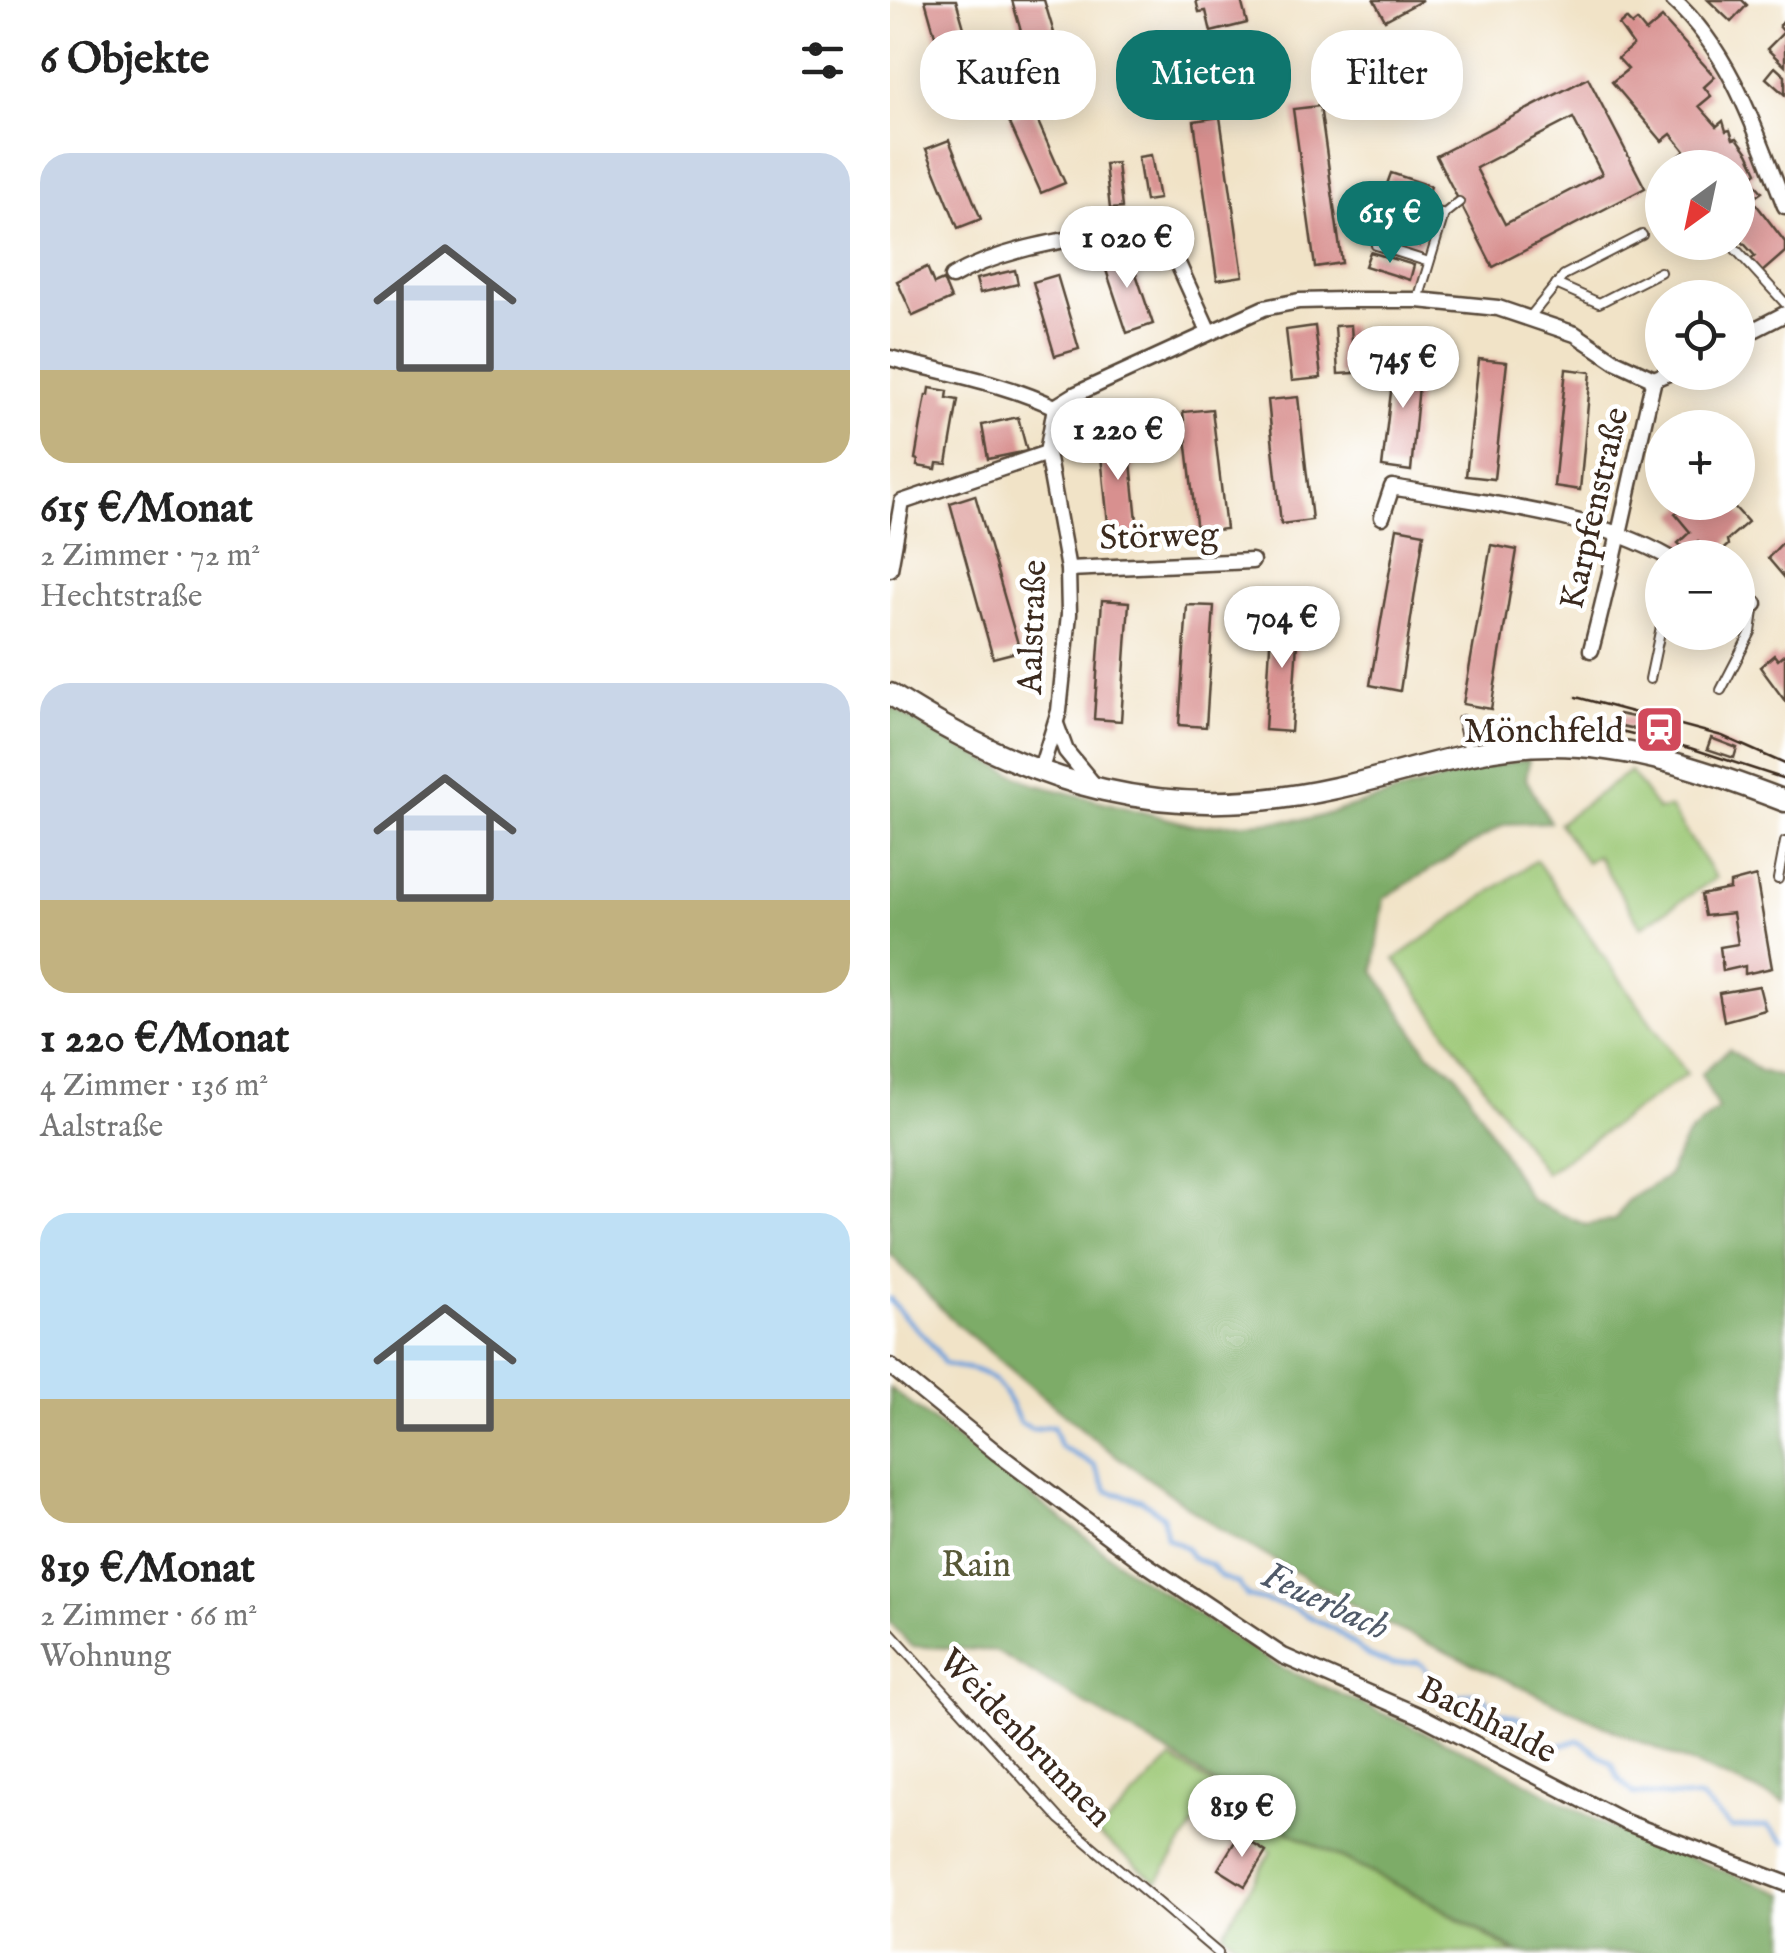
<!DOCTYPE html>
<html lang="de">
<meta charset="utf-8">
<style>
body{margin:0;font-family:"IM FELL English",serif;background:#f2f2f2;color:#222;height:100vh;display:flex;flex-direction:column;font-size:38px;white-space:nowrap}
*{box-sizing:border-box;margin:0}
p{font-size:32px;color:#767676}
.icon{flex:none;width:55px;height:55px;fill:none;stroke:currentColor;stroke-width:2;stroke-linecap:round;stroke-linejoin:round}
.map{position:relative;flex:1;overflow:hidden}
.details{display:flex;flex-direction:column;background:#fff;width:890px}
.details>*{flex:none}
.top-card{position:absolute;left:30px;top:30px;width:715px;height:90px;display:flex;gap:20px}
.needle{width:65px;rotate:213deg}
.tools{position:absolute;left:755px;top:150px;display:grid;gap:20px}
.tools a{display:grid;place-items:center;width:110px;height:110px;border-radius:50%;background:#fff;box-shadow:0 5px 25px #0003;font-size:50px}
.price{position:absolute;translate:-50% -85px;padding:0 22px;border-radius:35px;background:#fff;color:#222;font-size:32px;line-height:65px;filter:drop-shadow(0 2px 5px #0008)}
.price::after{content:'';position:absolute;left:50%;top:60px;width:30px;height:22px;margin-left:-15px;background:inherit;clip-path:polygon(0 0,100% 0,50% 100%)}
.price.current{background:#0f766e;color:#fff}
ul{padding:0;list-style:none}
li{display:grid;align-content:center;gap:20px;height:530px;padding:0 40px}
li span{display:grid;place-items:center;height:310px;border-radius:30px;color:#555}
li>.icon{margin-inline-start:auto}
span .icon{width:180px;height:180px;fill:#fffc;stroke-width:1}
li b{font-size:42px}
h2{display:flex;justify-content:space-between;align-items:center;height:120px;padding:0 40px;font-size:42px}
.pill{padding:0 35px;border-radius:40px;background:#fff;box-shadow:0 5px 25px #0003;font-size:35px;line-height:90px}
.pill.current{background:#0f766e;color:#fff}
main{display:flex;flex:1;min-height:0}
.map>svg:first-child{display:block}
.green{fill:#9cc876;stroke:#6c794a;stroke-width:2.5}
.forest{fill:#7dac67;stroke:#5c6b42;stroke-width:2.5}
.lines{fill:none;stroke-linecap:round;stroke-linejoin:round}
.stream{stroke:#70a1da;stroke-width:5}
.building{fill:#d8908f;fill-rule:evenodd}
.lane-casing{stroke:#564637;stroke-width:12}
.street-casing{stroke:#564637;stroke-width:19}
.secondary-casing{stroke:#564637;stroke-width:25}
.lane{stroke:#fff;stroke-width:8}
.street{stroke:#fff;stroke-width:14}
.secondary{stroke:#fff;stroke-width:20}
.tram{stroke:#3b2a1e;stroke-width:2.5}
.labels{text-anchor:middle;stroke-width:9;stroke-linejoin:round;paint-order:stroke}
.street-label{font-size:35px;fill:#3b2a1e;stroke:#fff}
.poi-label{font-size:35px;fill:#3b2a1e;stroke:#fff;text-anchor:end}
.park-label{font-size:35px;fill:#585938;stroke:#fff}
.water-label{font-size:38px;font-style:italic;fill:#505a69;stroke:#fff}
</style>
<main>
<section class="details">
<h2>6 Objekte<svg class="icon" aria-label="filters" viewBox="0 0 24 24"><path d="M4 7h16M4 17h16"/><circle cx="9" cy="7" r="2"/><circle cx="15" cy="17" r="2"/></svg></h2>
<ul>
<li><span style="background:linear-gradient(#c9d6e8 70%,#c2b280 0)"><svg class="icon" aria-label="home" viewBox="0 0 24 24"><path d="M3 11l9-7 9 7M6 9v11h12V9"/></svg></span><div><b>615 €/Monat</b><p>2 Zimmer · 72 m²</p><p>Hechtstraße</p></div></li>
<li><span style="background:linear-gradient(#c9d6e8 70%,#c2b280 0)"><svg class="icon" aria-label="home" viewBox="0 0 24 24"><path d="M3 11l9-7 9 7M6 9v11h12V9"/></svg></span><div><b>1 220 €/Monat</b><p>4 Zimmer · 136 m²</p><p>Aalstraße</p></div></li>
<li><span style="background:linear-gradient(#bfe0f5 60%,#c2b280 0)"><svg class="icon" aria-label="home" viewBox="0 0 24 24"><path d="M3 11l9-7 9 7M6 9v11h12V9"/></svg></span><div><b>819 €/Monat</b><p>2 Zimmer · 66 m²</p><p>Wohnung</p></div></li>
</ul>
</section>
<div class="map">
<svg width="895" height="1953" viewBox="0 0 895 1953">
<rect width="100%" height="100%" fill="#fff"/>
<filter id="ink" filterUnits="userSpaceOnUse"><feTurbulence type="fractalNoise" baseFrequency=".01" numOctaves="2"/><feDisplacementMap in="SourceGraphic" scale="20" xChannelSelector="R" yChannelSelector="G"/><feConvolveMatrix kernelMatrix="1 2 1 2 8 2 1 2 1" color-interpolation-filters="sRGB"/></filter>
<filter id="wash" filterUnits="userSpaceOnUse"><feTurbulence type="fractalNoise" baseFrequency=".0048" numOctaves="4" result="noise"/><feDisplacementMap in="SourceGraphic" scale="40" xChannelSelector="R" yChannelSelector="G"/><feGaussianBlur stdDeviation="2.25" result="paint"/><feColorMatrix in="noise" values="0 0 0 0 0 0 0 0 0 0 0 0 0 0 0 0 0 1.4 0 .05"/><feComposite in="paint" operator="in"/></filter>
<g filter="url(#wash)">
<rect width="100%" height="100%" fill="#f1e3c7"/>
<g class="green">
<polygon points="740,771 768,810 780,808 826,878 751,927 707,855 696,862 669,823"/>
<polygon points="646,860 797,1074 655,1173 505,959"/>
<polygon points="281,1759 402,1834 537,1901 625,1953 357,1953 333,1932 382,1851 314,1810 267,1882 207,1834"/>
</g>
<g class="forest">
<polygon points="0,706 48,736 144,784 306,826 421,819 591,768 639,759 636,779 660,822 615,824 494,898 484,971 538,1053 567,1074 641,1201 696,1225 725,1220 737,1201 778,1176 796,1137 828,1109 811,1074 839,1049 870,1071 895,1078 895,1803 737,1736 492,1622 328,1528 210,1444 63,1321 0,1254"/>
<polygon points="0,1388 241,1572 386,1665 604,1764 719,1827 895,1894 895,1953 629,1953 538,1900 402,1833 283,1756 105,1651 21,1646 0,1622"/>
</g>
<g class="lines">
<path class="stream" d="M 0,1299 C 15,1321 46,1342 53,1363 C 64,1368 74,1367 85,1370 C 109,1376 121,1402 130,1423 L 143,1429 L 163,1426 L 170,1446 L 204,1465 L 217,1491 L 251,1500 L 273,1516 L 276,1537 L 295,1547 L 302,1557 L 321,1565 L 331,1577 L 348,1583 L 357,1596 L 403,1608 L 447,1631 L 477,1655 L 489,1660 L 502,1664 L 528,1662 C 543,1672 542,1688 554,1699 L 583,1693 L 591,1695 L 610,1713 L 630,1718 L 649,1751 L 689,1740 L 722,1764 L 728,1778 L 744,1794 L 810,1798 L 842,1828 L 877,1826 L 895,1842"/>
</g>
<g id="blocks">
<g class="building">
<polygon points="35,0 66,0 82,56 53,64"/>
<polygon points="122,0 154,0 164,33 134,42"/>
<polygon points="306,0 351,0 357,23 321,32 316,11 309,12"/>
<polygon points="484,0 533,0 495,20"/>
<polygon points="818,0 852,0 857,5 841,22"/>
<polygon points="772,18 825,77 814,87 821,96 809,106 827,126 833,121 836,131 840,130 843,139 847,138 858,153 867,172 860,178 872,192 862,199 895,242 895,252 871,273 860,261 865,256 848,237 848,168 776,168 795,151 781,134 772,141 722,82 738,69 728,58 743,45 729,25 736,19 742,25 747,21 756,32"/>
<polygon points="895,20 895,66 877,49 894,32 889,26"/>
<polygon points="885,67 895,76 895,95 876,78"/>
<path d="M 698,78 L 755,188 L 603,267 L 546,156 ZM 683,118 L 712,174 L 615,224 L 586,168 Z"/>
<polygon points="430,106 452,263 425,267 403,109"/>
<polygon points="142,108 175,183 151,193 118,119"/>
<polygon points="330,117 353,276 327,280 304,121"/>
<polygon points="59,140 91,219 68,228 36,149"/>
<polygon points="261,155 269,199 255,201 248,157"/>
<polygon points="227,163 232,208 220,209 215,164"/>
<polygon points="501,173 541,186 537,199 496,187"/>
<polygon points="493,204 538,218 529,246 484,233"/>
<polygon points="238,250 263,324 237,333 212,258"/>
<polygon points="480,252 524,265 520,280 475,266"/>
<polygon points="37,267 44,284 53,280 61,299 23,316 7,281"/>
<polygon points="125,270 128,284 90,293 86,279"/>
<polygon points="167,275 189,349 165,356 143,282"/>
<polygon points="461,325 464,373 448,374 445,326"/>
<polygon points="425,326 431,378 402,381 396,330"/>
<polygon points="506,350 532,353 521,471 492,467"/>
<polygon points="589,359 617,362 604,479 576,476"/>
<polygon points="676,369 701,372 690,490 664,486"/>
<polygon points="40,388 58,391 57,398 68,400 57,464 47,463 46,469 27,466 28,460 25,459 36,395 39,395"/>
<polygon points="408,397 422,520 391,524 378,400"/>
<polygon points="322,409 336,529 307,532 293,412"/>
<polygon points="128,417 137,451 98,459 92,425"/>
<polygon points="237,423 249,540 220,543 208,426"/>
<polygon points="85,495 130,651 103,658 60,503"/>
<polygon points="800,502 840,502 858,522 837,540 838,545 824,558 808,541 797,552 788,543 800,532 785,514"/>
<polygon points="507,528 534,533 510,691 480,685"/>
<polygon points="895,540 895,578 878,558"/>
<polygon points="601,545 627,550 601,709 573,704"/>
<polygon points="212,600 239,602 231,721 204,719"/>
<polygon points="297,605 324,606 316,727 289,725"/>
<polygon points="382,610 409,612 401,732 375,730"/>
<polygon points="895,654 895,701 870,667 884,655 888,660"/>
<polygon points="729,714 757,720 754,731 727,725"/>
<polygon points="821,738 847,748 844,758 817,749"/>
<polygon points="866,876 882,968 855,974 855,966 833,971 830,947 848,944 843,913 815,916 811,895 840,889 840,883"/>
<polygon points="869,986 875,1010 834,1021 829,993"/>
<polygon points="349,1835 376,1852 355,1886 328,1869"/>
</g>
</g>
</g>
<g filter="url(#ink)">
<use href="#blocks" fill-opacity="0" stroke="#564637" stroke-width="2.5"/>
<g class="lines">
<defs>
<g id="lane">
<polyline points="501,198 554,214"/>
<polyline points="839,242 895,303"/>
<polyline points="486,245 539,262"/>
<polyline points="666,284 709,303 770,272"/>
<polyline points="528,300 554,214 569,202"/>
<polyline points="639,318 674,275 752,235"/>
<polyline points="760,679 772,622"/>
<polyline points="831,690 861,632 865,604"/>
<polyline points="572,720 579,751"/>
<polyline points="888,879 895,842"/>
<polyline points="0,1632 170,1819 328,1953"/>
</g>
<g id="street">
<path d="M 783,0 C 842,53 867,134 895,206"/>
<path d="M 62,277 C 117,245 189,239 250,226 L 271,226 L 319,332"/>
<polyline points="848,338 895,314"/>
<path d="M 0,358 C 56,373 112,382 165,407"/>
<polyline points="165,407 186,394 374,308 409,301 453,300 528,300 608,308 685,334 725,361 764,379 781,372"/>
<path d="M 492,517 L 502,487 C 595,504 696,511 780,558"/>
<polyline points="0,569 12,502 157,453"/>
<polyline points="178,569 362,561"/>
<polyline points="848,594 865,604"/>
<path d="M 701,650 C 725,560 742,470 764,379"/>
<polyline points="166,724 176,751 204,785"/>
<polyline points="150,772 169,711 179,614 178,569 157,453 165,407"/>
<polyline points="0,1366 107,1453 251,1561 393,1656 533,1717 735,1822 895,1883"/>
</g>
<path id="secondary" d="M 0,694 C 143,786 277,826 446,788 C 516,773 588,745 661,745 C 742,745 820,772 895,801"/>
</defs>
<use href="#lane" class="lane-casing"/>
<use href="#street" class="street-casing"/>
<use href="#secondary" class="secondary-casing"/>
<use href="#lane" class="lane"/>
<use href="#street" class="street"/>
<use href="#secondary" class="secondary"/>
<g class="tram">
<polyline points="686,697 832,736 895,764"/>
<polyline points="682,719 800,748 895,779"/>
</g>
</g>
</g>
<defs>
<symbol id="station-square" viewBox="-11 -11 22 22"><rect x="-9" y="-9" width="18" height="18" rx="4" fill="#d1495b" stroke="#fff"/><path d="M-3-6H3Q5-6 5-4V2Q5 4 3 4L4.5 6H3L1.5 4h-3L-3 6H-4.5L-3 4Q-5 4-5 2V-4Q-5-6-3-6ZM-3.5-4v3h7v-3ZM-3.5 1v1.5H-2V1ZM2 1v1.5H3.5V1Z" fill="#fff"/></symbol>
</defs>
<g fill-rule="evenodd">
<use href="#station-square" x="742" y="702" width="55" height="55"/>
</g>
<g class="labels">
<g class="street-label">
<text transform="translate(703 508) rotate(-77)" y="12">Karpfenstraße</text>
<text transform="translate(269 535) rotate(-2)" y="12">Störweg</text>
<text transform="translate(141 627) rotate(-88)" y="12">Aalstraße</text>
<text transform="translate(598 1719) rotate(27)" y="12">Bachhalde</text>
<text transform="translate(136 1737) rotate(46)" y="12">Weidenbrunnen</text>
</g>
<g class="poi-label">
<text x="734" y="742">Mönchfeld</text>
</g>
<g class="park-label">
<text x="86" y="1576">Rain</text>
</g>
<g class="water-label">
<text transform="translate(436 1600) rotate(25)" y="13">Feuerbach</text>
</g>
</g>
</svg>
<div class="tools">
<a><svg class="needle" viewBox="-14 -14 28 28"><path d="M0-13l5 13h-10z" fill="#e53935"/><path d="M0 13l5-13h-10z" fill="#767676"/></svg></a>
<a><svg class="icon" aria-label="locate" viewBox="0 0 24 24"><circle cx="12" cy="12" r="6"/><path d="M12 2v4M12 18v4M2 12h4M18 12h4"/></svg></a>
<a>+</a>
<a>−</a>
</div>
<b class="price current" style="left:500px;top:266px">615 €</b>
<b class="price" style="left:237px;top:291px">1 020 €</b>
<b class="price" style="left:513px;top:411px">745 €</b>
<b class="price" style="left:228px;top:483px">1 220 €</b>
<b class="price" style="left:392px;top:671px">704 €</b>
<b class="price" style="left:352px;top:1860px">819 €</b>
<div class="top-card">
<a class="pill">Kaufen</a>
<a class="pill current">Mieten</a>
<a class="pill">Filter</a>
</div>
</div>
</main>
